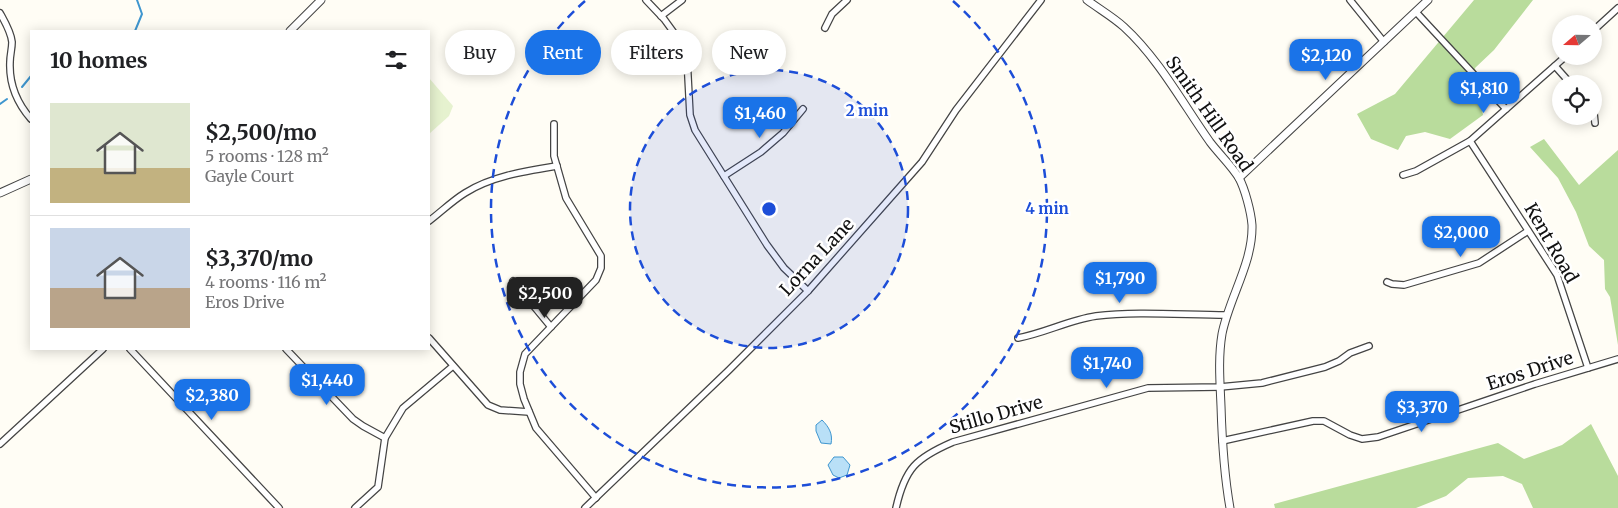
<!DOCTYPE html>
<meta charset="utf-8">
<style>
body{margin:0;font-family:Merriweather,serif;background:#f2f2f2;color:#202124;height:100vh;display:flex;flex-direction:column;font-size:19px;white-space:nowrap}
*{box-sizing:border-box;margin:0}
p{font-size:16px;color:#757577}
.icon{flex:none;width:28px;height:28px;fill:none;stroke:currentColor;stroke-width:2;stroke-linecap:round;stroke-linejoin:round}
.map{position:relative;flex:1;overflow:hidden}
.drawer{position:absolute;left:30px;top:30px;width:400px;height:320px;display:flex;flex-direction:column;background:#fff;border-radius:0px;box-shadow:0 2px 12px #0003}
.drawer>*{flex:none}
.guide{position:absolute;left:445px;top:30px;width:475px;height:45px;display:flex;gap:10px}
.needle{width:32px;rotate:250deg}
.tools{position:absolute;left:1552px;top:15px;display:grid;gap:10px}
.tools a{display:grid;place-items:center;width:50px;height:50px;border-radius:50%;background:#fff;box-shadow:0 2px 12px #0003;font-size:25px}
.price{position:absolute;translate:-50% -42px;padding:0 11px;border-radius:10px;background:#1a73e8;color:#fff;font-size:16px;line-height:32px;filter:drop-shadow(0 1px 2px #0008)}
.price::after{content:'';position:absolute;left:50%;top:30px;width:15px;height:11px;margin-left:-8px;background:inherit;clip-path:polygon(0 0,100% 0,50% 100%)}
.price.on{background:#222;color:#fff}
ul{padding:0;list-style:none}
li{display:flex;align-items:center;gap:15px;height:125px;padding:0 20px}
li+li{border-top:1px solid #e0e0e0}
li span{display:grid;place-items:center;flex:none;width:140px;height:100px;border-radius:0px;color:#555}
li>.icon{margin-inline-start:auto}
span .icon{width:60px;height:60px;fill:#fffc;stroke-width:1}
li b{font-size:21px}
h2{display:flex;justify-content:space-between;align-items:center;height:60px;padding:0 20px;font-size:21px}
.tag{padding:0 18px;border-radius:22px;background:#fff;box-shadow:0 2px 12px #0003;font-size:18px;line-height:45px}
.tag.on{background:#1a73e8;color:#fff}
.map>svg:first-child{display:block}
.forest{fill:#b9dc9c}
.pitch{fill:#e6f2cf}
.water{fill:#b9e0f7;stroke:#3f96cf}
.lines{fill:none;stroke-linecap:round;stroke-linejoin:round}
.stream{stroke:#3f96cf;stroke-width:2}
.minor-casing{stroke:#444;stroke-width:8}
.tertiary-casing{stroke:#444;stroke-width:9}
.minor{stroke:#fff;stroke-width:5.5}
.tertiary{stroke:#fff;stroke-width:7}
.ring{fill:none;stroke:#1d4ed8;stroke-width:2.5;stroke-dasharray:9 6}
.labels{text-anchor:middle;stroke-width:5;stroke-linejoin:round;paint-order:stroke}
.street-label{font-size:18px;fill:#111;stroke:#fff}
.centre{fill:#1d4ed8;stroke:#fff;stroke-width:2.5}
.ring-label{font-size:15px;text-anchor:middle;font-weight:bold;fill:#1d4ed8;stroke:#fff;stroke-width:5;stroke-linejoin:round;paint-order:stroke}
</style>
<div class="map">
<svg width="1618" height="508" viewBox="0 0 1618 508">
<rect width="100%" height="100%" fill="#fffdf5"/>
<g class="forest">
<polygon points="1474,0 1533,0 1494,50 1475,68 1483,115 1450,139 1425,132 1406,136 1398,150 1371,139 1357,114 1395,94"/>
<polygon points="1544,139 1579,185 1618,150 1618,345 1610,297 1605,289 1604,260 1589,246 1576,212 1558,178 1530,147"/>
<polygon points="1591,424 1618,476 1618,508 1533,508 1522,484 1503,476 1468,478 1446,496 1416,508 1275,508 1274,504 1498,443 1524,459 1562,445"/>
</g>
<polygon class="pitch" points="429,78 453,106 449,116 429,134"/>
<g class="water">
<path d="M 822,420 C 829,427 833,434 831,444 L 821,443 L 816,431 L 816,425 Z"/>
<polygon points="834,457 843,457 850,465 847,475 839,478 833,475 828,465"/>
</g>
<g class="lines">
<g class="stream">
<polyline points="135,31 142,14 137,0"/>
<polyline points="22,87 31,76"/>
<polyline points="0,104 7,99"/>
</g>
<defs>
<g id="minor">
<polyline points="646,0 664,19 680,41 687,58 690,115 695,130 767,245 784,268 808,291"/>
<polyline points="1350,0 1384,42"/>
<polyline points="1416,12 1506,109"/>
<path d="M 0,13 C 5,22 11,32 12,42 C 12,49 10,55 10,62 C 9,84 17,103 31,119"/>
<polyline points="661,16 682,0"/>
<polyline points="825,28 832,14 847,0"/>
<polyline points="1594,30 1618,8"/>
<polyline points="1555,66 1571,84"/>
<polyline points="1594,113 1595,123"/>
<polyline points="554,124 554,156 566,198 601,256 601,268 596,280 525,354 520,372 520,384 524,399 536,428 596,498"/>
<polyline points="1470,141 1557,275 1588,368"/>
<polyline points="1403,175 1416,171 1470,141 1566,56"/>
<polyline points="724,176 761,152 783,133 803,109"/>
<path d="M 429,221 C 441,212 452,201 465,193 C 492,176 526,171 557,166"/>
<polyline points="513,281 551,327"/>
<polyline points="1387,282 1392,284 1404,285 1479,263 1528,231"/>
<polyline points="429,338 488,405 500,410 529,412"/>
<path d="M 1018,338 C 1045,333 1069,320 1096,316 C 1136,311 1185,315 1226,315"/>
<polyline points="130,349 279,508"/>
<polyline points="286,349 353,419 363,426 385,438"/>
<polyline points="1222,441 1313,421 1324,421 1350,435 1362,439 1378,437 1535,384 1618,359"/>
<polyline points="0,444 103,349"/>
<polyline points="355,508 378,487 385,438 403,408 453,366"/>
<polyline points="585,508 729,370 808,291 922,162 956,110 1041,0"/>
<path d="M 896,508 C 905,468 916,458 953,442 L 1148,388 L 1220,387 L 1262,383 L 1325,367 L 1339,361 L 1350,353 L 1369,346"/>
</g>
<g id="tertiary">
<path d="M 1087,0 C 1099,9 1113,17 1124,27 C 1159,59 1183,104 1210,142 C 1219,154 1231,165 1239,178 C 1245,189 1251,212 1252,225 C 1253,263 1229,298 1222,334 C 1218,358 1220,382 1221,406 C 1222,440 1224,474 1230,508"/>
<polyline points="290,31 321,0"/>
<polyline points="1239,178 1428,0"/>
<polyline points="0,193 31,179"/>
</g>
</defs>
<use href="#minor" class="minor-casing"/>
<use href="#tertiary" class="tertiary-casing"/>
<use href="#minor" class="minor"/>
<use href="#tertiary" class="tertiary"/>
</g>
<circle cx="769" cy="209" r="139" fill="#1d4ed8" fill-opacity=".12"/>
<g class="ring">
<circle cx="769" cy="209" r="139"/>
<path d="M953 1A278 278 0 1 1 585 1"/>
</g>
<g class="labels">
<g class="street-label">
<text transform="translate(1209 114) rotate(55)" y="6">Smith Hill Road</text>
<text transform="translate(1551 243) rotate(60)" y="6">Kent Road</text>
<text transform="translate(817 257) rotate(-47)" y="6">Lorna Lane</text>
<text transform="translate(1530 371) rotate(-18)" y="6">Eros Drive</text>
<text transform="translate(996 415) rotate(-16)" y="6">Stillo Drive</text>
</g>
</g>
<circle cx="769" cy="209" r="8" class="centre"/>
<g class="ring-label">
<text x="867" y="116">2 min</text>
<text x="1047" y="214">4 min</text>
</g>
</svg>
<div class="tools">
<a><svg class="needle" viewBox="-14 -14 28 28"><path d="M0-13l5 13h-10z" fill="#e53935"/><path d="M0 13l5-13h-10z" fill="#757577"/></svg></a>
<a><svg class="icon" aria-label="locate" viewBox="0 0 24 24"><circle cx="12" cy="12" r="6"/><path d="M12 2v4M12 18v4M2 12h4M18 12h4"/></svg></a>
</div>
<b class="price" style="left:1326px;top:81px">$2,120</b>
<b class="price" style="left:1484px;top:114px">$1,810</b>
<b class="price" style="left:760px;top:139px">$1,460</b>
<b class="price" style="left:1461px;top:258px">$2,000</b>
<b class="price" style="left:1120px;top:304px">$1,790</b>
<b class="price on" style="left:545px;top:319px">$2,500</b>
<b class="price" style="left:1107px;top:389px">$1,740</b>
<b class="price" style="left:327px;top:406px">$1,440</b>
<b class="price" style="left:212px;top:421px">$2,380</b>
<b class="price" style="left:1422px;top:433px">$3,370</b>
<div class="guide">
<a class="tag">Buy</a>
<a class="tag on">Rent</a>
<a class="tag">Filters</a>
<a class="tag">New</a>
</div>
<section class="drawer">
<h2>10 homes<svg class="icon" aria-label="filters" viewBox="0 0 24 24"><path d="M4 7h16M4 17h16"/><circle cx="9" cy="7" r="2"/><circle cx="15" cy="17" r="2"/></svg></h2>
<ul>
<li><span style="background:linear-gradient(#dfe7d0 65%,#c2b280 0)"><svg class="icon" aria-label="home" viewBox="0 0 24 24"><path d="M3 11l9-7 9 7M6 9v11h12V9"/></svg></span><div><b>$2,500/mo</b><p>5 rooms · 128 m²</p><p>Gayle Court</p></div></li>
<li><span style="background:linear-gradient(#c9d6e8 60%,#b9a48a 0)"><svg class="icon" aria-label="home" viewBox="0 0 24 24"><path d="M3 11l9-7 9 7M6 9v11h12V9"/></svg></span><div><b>$3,370/mo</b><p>4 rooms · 116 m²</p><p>Eros Drive</p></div></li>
</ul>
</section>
</div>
